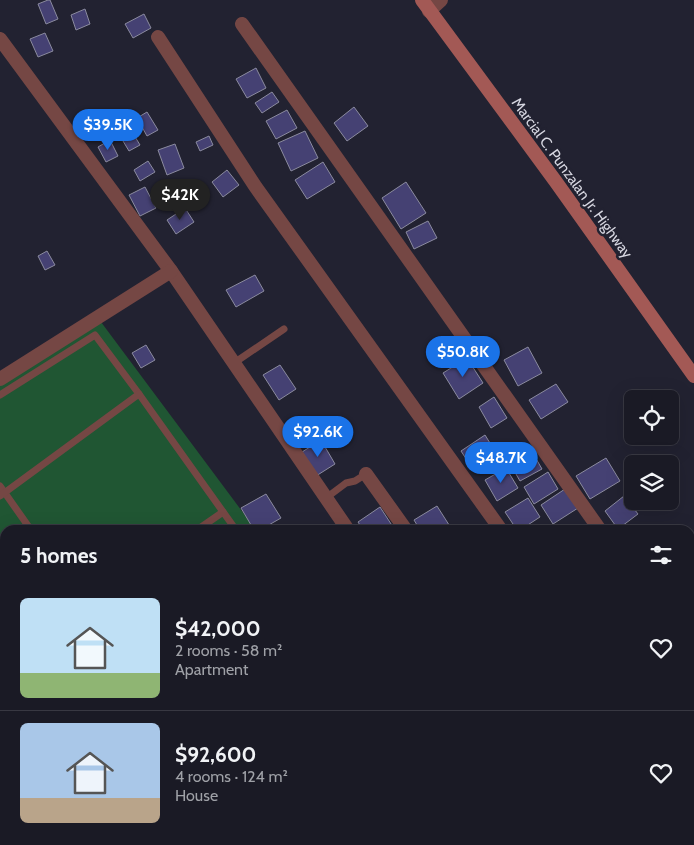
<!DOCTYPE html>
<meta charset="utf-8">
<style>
body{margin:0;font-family:Cabin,sans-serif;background:#23232d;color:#f1f3f6;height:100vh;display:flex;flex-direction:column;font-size:19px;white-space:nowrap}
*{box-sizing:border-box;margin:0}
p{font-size:16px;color:#9fa1a7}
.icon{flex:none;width:28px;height:28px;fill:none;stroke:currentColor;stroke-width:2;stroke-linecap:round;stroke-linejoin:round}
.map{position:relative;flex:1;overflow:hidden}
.details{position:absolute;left:0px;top:525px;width:695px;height:320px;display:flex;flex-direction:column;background:#1a1a25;border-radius:15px 15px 0 0;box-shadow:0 5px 20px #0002,0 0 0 1px #383842}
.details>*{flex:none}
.fabs{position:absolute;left:624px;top:390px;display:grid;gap:10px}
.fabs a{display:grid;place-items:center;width:55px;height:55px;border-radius:8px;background:#1a1a25;box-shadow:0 5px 20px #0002,0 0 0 1px #383842;font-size:25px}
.price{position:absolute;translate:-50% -42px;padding:0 11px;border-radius:18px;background:#1a73e8;color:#fff;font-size:16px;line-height:32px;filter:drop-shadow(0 1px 2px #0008)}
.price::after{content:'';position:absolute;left:50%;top:30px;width:15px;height:11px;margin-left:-8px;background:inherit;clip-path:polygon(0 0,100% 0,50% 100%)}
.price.active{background:#222;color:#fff}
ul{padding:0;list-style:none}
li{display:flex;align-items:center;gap:15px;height:125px;padding:0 20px}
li+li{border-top:1px solid #383842}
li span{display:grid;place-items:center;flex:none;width:140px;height:100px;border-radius:8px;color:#555}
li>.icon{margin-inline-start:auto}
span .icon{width:60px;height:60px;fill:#fffc;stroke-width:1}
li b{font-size:21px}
h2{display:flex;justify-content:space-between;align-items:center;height:60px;padding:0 20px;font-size:21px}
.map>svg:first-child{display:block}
.green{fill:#205633}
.building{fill:#454173;stroke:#8b8b9f}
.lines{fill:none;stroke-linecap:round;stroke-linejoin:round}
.service{stroke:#754744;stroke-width:7}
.minor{stroke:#754744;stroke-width:14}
.secondary{stroke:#a35955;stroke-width:14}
.labels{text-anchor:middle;stroke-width:5;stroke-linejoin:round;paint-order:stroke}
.street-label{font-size:15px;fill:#d7d7e1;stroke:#222231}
</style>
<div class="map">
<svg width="694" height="845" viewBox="0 0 694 845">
<rect width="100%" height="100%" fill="#222231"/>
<g class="green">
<polygon points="101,322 256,530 5,530 5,816 0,820 0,384"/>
<polygon points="297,840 397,840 390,845 301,845"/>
</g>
<g class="building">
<polygon points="48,0 50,0 58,19 46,24 38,4"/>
<polygon points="85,9 90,24 76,30 71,15"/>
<polygon points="144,14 151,28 133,38 125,24"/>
<polygon points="45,33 53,51 38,57 30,39"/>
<polygon points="256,68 266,88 247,98 236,79"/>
<polygon points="272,92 279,102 262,113 255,103"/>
<polygon points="354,107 368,126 347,141 334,123"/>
<polygon points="287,110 297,128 276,139 266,121"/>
<polygon points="147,112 158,130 147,136 137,118"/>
<polygon points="128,125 140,145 129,151 117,131"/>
<polygon points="305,131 318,158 291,171 278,143"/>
<polygon points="209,136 213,145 200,151 196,142"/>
<polygon points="110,140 118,156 106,162 98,147"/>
<polygon points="175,144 184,168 167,175 158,150"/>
<polygon points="148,161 155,172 140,181 134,170"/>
<polygon points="323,162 335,182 307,199 295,180"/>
<polygon points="227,170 239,185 223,197 212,182"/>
<polygon points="406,182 426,213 401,229 382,198"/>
<polygon points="145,187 156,208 140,216 129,195"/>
<polygon points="185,208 194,222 176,234 167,220"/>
<polygon points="428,221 437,238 414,249 406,232"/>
<polygon points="47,251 55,265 45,270 38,256"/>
<polygon points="255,275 264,291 236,307 226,290"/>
<polygon points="146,345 155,360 141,368 132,353"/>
<polygon points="528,347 542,373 518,386 504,360"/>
<polygon points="467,358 483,383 459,399 443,373"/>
<polygon points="280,365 296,389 279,400 263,375"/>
<polygon points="556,384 568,402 541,419 529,400"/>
<polygon points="494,397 507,418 491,428 479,407"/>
<polygon points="485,435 498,456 474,471 461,451"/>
<polygon points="321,440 335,464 316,476 302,452"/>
<polygon points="531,450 542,469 520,481 509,462"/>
<polygon points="606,458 620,481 590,499 576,476"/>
<polygon points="506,468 518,488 497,501 485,480"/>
<polygon points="548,472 558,489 534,504 524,487"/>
<polygon points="565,489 578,508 553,524 541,505"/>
<polygon points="266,494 281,518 260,530 254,530 241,508"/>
<polygon points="624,496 638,514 618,529 605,511"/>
<polygon points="528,498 540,517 520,530 517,530 505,512"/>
<polygon points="437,506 451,528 449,530 420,530 414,520"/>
<polygon points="380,507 395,530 363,530 358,522"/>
<polygon points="694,682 694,715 690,717 690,685"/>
<polygon points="694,730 694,757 690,760 690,733"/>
<polygon points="74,840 112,840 115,845 69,845 68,843"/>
<polygon points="188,840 229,840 231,845 191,845"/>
<polygon points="238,840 272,840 275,845 235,845 233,843"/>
<polygon points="357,840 383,840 376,845 361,845"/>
<polygon points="396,840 407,840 410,845 389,845"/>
<polygon points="442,840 462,840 455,845 446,845"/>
<polygon points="471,840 485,840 489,845 464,845"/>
<polygon points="524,840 562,840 565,845 517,845"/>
<polygon points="651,840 676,840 679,845 654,845"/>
</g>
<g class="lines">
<g class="service">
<polyline points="234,363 284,329"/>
<polyline points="0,395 95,335 139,394 236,530"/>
<polyline points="0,486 31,530"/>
<polyline points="0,496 139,394"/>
<polyline points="326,498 346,483 355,481 366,474"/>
<polyline points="197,530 223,512"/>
<polyline points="0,662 5,659"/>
<polyline points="0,730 5,738"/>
<polyline points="0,798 5,795"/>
</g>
<g class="minor">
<polyline points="429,11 441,0"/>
<polyline points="242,24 600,530"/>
<polyline points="158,37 255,186 501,530"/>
<polyline points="0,39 171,271 348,530"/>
<polyline points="0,379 171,271"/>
<polyline points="366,474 406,530"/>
<polyline points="690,658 694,663"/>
<polyline points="690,794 694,800"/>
<polyline points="167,840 171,845"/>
<polyline points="286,840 290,845"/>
<polyline points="436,840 439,845"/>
<polyline points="627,840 630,845"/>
<polyline points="147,845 154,840"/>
</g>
<polyline class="secondary" points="422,0 556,182 694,376"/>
</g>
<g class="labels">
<g class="street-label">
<text transform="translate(572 178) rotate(54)" y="5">Marcial C. Punzalan Jr. Highway</text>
</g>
</g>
</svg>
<div class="fabs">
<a><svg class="icon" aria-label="locate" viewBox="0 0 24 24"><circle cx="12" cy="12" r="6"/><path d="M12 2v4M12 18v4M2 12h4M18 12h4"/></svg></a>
<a><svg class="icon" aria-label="layers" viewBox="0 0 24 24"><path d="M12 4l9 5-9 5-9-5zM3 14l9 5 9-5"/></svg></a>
</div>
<b class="price" style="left:108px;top:151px">$39.5K</b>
<b class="price active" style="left:180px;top:221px">$42K</b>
<b class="price" style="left:463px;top:378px">$50.8K</b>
<b class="price" style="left:318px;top:458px">$92.6K</b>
<b class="price" style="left:501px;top:484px">$48.7K</b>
<section class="details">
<h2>5 homes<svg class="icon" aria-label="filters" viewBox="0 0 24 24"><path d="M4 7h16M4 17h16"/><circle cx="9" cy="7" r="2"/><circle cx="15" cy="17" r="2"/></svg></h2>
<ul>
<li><span style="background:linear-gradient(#bfe0f5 75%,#8fb573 0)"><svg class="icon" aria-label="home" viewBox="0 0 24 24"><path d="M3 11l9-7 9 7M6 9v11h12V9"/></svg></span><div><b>$42,000</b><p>2 rooms · 58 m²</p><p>Apartment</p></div><svg class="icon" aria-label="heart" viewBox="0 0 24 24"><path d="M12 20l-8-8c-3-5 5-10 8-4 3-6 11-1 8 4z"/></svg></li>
<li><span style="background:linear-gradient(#a9c7e8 75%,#b9a48a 0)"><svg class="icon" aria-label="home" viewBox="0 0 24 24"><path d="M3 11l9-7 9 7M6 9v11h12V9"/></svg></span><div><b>$92,600</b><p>4 rooms · 124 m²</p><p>House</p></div><svg class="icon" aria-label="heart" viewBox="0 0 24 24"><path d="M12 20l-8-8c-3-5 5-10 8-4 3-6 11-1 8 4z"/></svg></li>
</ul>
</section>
</div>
